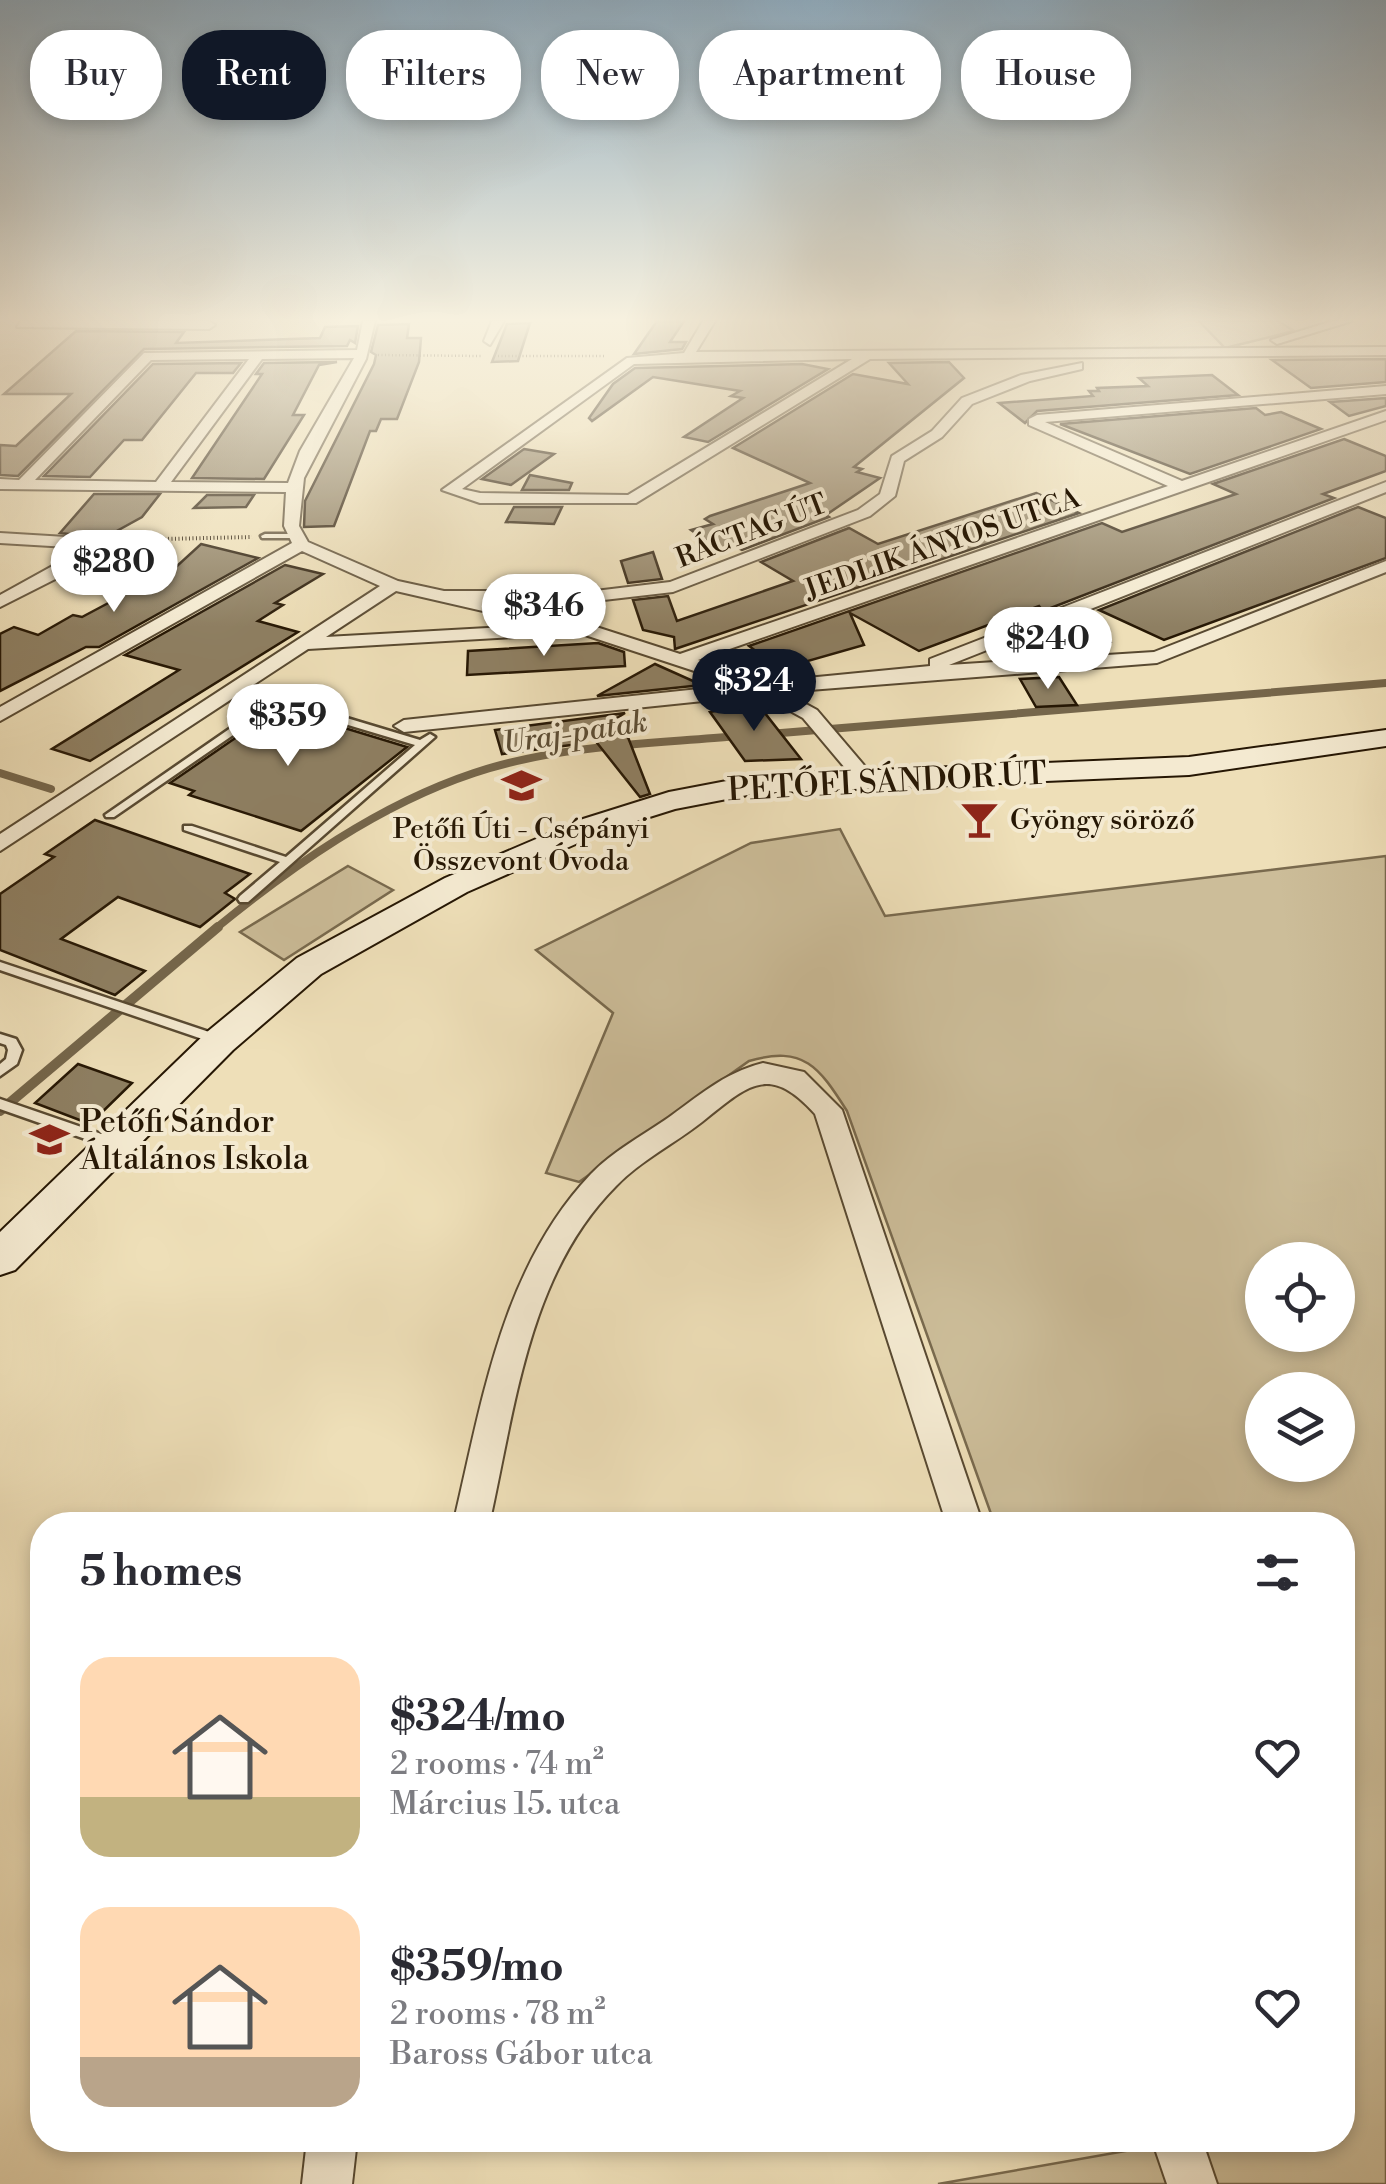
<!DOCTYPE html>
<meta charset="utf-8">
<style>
body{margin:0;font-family:"Libre Bodoni",serif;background:#f7f7f7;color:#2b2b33;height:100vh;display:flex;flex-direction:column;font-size:38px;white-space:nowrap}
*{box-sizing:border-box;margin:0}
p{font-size:32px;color:#7c7c81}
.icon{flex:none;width:55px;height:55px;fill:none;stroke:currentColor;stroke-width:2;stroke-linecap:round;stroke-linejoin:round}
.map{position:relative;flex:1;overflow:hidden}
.details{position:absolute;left:30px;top:1512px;width:1325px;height:640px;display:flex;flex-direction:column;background:#fff;border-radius:40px;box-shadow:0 5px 15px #0003}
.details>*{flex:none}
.guide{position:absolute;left:30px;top:30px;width:1328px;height:90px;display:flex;gap:20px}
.buttons{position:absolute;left:1245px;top:1242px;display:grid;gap:20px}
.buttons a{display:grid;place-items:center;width:110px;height:110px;border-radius:50%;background:#fff;box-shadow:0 5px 15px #0003;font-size:50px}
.price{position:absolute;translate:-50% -85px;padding:0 22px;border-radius:35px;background:#fff;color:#222;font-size:32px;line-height:65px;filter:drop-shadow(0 2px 5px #0008)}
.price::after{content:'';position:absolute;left:50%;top:60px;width:30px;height:22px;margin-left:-15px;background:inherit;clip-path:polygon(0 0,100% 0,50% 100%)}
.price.active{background:#111827;color:#fff}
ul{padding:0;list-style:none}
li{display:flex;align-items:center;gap:30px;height:250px;padding:0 50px}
li span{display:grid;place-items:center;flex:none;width:280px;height:200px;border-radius:30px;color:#555}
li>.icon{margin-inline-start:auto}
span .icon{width:120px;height:120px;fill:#fffc;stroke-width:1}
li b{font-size:42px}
h2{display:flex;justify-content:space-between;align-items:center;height:120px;padding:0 50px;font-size:42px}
.pill{padding:0 35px;border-radius:40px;background:#fff;box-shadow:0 5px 15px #0003;font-size:35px;line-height:90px}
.pill.active{background:#111827;color:#fff}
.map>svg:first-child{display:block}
.green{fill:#ccbd99;stroke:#796a4e;stroke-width:2.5;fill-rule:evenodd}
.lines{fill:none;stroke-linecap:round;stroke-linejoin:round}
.stream-far1{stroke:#75664b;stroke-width:8}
.stream{stroke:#75664b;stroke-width:10}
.building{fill:#8e7f62;stroke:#261704;stroke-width:2.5}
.lane-casing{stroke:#584931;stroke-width:5}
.street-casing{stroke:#584931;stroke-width:4}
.secondary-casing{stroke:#261704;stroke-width:4}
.path-far1{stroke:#261704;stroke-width:2.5;stroke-dasharray:1 2.5;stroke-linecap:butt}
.path{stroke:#261704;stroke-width:4;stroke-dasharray:1 2.5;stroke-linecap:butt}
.lane{fill:#f4ead1;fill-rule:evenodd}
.street{fill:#f4ead1;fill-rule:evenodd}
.secondary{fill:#f4ead1;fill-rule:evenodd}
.labels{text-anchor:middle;stroke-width:8;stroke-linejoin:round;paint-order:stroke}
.far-street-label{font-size:28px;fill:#261704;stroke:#f4ead1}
.far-poi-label{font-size:28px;fill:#261704;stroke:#f4ead1;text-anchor:start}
.far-water-label{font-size:30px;font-style:italic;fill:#5b4c34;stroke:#f4ead1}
.street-label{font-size:32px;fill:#261704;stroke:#f4ead1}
.poi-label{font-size:32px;fill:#261704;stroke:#f4ead1;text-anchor:start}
</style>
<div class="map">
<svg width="1386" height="2184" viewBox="0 0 1386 2184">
<rect width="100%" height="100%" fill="#eedfb8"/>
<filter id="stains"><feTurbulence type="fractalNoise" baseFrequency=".002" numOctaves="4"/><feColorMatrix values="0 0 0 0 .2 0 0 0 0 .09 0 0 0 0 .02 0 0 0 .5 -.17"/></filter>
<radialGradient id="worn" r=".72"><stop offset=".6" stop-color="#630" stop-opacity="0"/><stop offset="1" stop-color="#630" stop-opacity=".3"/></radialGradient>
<g class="green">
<polygon points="1199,321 1278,321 1294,331 1225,348"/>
<path d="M 840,829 L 885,916 L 1386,856 L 1386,2184 L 938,2184 L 1188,2140 L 1342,2140 L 1342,1525 L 995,1525 L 847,1111 C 819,1067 804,1045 749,1061 L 579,1182 L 546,1173 L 613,1013 L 536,950 L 751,843 ZM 1262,1260 L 1338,1260 L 1338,1335 L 1262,1335 ZM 1262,1390 L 1338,1390 L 1338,1465 L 1262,1465 Z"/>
<polygon points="348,866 393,890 284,960 240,932"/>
</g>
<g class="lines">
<g class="stream-far1">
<polyline points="769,734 1386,683"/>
<polyline points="0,773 51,789"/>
<path d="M 215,929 C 292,866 378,805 474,773 C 557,745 650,744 737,736"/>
</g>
<polyline class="stream" points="0,1111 218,927"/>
</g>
<g class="building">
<polygon points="657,321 684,321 670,342 686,342 682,349 634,354"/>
<polygon points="530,323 518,361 492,362 507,324"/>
<polygon points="409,324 407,338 421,338 419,362 397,419 381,419 376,431 370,431 334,526 304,527 305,501 374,364 376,355 371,352 378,325"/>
<polygon points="358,326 355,343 350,340 347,346 144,349 18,476 0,475 0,445 16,446 71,394 4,394 76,331 184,332 176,343 320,338 325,327"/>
<polygon points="1386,359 1386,382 1311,388 1272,360"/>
<polygon points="337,362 319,365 293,415 304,415 264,479 192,478 262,374 256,374 264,363"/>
<polygon points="949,362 964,378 854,467 862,469 857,472 880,478 826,515 829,517 742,550 736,547 721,551 691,530 713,524 705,519 710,516 810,483 733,448 853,374 908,384 889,363"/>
<polygon points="241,363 233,373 196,373 142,440 124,440 90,477 44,476 153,364"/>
<polygon points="802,364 828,369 708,442 684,437 743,398 731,396 740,391 653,377 592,421 589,418 613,384 635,368"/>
<polygon points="1212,375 1238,395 1037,411 1025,423 999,403 1093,396 1089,391 1099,391 1097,388 1148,386 1139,378"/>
<polygon points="1386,398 1386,406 1349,416 1330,402"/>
<polygon points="1256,408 1265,415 1281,412 1321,429 1190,474 1060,424"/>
<polygon points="1344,439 1386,456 1386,471 1323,494 1334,498 1043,611 1039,606 919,651 850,613 864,645 780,669 749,646 1102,523 1122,532 1236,494 1213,484"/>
<polygon points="524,449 554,454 511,485 482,479"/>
<polygon points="530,475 572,483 569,490 522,490"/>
<polygon points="1036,493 1079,513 675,649 674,637 643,630 633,600 668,596 677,621 793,581 761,562 849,528 878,544"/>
<polygon points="94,494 160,494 142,517 104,538 60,533"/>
<polygon points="207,495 254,495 246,507 194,508"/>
<polygon points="514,507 562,507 554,524 506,522"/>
<polygon points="1358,507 1386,518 1386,558 1164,640 1099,610"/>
<polygon points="201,544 258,558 99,647 86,647 0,691 0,634 14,627 38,635 73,615 82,617 176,567"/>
<polygon points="653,552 662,579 628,583 621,561"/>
<polygon points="285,565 323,574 275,603 283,605 258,621 298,632 90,761 52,749 179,670 125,655"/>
<polygon points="1089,614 1110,642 1067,645 1054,627"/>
<polygon points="598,643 624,652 625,666 467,675 468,651"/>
<polygon points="655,664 702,685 597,696"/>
<polygon points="1059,677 1077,705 1036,707 1020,679"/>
<polygon points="757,703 801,759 745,761 710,712"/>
<polygon points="279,708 407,747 301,831 189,795 194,791 170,783"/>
<polygon points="625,713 593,733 624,727 650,794 640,797 590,734 571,745 502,754 495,730"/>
<polygon points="95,820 250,874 225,893 235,899 200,927 118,897 61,939 145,971 115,995 0,950 0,894 54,857 45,854"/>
<polygon points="78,1064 132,1083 90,1124 35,1103"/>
</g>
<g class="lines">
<defs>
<g id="lane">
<polygon points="265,534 294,534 298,536 294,538 262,538 261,536"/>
<polygon points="274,698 280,698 420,740 430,734 435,737 248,902 240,902 238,899 240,896 280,862 184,830 184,826 192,826 286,857 415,745 278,704 114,817 106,817 105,815"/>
<polygon points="0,962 224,1037 226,1040 219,1044 214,1043 0,970"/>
<polygon points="0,1034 16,1039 22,1050 17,1064 0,1076 0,1064 6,1059 8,1050 6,1045 0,1043"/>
<polygon points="0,1099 116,1139 118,1143 116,1147 111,1148 0,1109"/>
</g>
<g id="street">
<polygon points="21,321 209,321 215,325 209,329 17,327"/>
<path d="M 363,321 L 375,321 L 366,359 L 304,478 L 299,526 L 308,542 L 398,581 L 444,591 L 595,591 L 670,582 L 858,510 L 880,494 L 892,456 L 932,431 L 962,398 L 1021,375 L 1082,363 L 1082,369 L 1030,381 L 972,404 L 942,437 L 904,461 L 895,496 L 870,516 L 673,592 L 595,601 L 487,601 L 587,624 L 680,654 L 1168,486 L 1029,425 L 1029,419 L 1037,415 L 1386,386 L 1386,394 L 1045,422 L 1182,481 L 1386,411 L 1386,420 L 698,660 L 766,682 L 930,666 L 930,659 L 1386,482 L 1386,492 L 949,665 L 1154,652 L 1386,561 L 1386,572 L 1157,663 L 784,692 L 817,710 L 874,777 L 863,783 L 856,781 L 803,718 L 761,695 L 404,732 L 394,726 L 404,720 L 737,685 L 576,632 L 556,628 L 555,634 L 549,635 L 308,649 L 0,851 L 0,834 L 380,586 L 302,551 L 0,721 L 0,707 L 292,543 L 284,526 L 286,492 L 0,489 L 0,479 L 19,480 L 144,353 L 357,350 ZM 354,358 L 300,451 L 288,483 L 171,482 L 262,359 ZM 249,359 L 156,482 L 35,480 L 151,360 ZM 396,591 L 544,625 L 326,637 Z"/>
<polygon points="492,321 504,321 490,345 484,341"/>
<path d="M 703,321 L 715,321 L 696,352 L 1386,347 L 1386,355 L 870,359 L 636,503 L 480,503 L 442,490 L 627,358 L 684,353 ZM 852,359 L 628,495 L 480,493 L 462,489 L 634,364 Z"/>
<polygon points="1333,321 1352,321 1277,344 1271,340"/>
<polygon points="0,533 99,539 107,544 91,561 0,607 0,595 85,548 0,543"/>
<path d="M 763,1063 L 804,1072 L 842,1110 L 983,1525 L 947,1525 L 815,1114 C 769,1063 748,1085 702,1122 C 674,1144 641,1160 616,1186 C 528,1274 515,1409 489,1525 L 453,1525 C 482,1403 501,1269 591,1174 C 612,1152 640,1137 665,1120 C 698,1097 723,1073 763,1063 Z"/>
<polygon points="307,2140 357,2140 352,2184 302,2184"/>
<polygon points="1152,2140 1202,2140 1217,2184 1167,2184"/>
</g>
<polygon id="secondary" points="1386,730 1386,746 1189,775 758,793 675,809 605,831 467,892 321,974 233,1050 15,1270 0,1275 0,1232 207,1032 297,958 445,878 583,819 669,792 758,775 1189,757"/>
</defs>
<use href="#lane" class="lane-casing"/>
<use href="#street" class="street-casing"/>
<use href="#secondary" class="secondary-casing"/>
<g class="path-far1">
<polyline points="378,355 481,356"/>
<polyline points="498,356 606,356"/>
</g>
<polyline class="path" points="119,540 252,537"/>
<use href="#lane" class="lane"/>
<use href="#street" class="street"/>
<use href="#secondary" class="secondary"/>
</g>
<linearGradient id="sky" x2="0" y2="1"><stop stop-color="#8faabc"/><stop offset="0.51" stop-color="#f7f1df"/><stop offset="1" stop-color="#f7f1df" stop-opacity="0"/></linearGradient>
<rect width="1386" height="627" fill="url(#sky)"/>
<defs>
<symbol id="school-bare" viewBox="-9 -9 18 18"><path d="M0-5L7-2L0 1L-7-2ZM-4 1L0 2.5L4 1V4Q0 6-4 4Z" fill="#8f2418" stroke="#f4ead1" stroke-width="2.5" paint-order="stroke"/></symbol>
<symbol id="bar-bare" viewBox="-9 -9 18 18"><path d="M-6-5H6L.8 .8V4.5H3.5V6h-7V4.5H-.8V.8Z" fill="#8f2418" stroke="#f4ead1" stroke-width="2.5" paint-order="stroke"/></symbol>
</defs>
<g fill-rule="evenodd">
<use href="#school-bare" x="494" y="758" width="55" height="55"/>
<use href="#bar-bare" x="952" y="792" width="55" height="55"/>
<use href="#school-bare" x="22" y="1112" width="55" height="55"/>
</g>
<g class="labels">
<g class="far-street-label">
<text transform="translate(751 530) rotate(-21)" y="10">RÁCTAG ÚT</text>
<text transform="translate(942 543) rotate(-19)" y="10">JEDLIK ÁNYOS UTCA</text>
</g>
<g class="far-poi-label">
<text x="1010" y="829">Gyöngy söröző</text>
<text x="521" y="838" text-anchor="middle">Petőfi Úti - Csépányi<tspan x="521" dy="32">Összevont Óvoda</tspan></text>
</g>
<g class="far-water-label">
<text transform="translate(575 732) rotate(-9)" y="10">Uraj-patak</text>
</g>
<g class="street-label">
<text transform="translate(887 781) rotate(-3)" y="11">PETŐFI SÁNDOR ÚT</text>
</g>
<g class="poi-label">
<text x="80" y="1132">Petőfi Sándor<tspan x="80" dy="37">Általános Iskola</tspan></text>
</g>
</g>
<rect width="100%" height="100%" filter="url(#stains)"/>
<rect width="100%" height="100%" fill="url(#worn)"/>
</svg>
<div class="buttons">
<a><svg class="icon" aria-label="locate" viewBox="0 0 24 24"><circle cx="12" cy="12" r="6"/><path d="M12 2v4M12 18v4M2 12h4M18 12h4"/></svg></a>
<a><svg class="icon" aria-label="layers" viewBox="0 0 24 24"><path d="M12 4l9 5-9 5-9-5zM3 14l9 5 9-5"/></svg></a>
</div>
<b class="price" style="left:114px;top:615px">$280</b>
<b class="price" style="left:544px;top:659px">$346</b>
<b class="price" style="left:1048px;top:692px">$240</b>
<b class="price active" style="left:754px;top:734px">$324</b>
<b class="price" style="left:288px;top:769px">$359</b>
<div class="guide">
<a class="pill">Buy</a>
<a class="pill active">Rent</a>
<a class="pill">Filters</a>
<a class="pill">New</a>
<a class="pill">Apartment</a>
<a class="pill">House</a>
</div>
<section class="details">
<h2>5 homes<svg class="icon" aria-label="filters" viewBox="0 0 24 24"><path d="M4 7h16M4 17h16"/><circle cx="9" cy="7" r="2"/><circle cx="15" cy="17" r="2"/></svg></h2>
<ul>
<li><span style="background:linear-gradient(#ffd9b3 70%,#c2b280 0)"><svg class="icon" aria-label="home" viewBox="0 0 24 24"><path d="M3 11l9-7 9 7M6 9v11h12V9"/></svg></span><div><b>$324/mo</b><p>2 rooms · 74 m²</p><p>Március 15. utca</p></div><svg class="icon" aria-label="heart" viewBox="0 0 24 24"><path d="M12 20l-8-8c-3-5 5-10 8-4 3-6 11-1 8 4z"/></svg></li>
<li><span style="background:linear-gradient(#ffd9b3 75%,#b9a48a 0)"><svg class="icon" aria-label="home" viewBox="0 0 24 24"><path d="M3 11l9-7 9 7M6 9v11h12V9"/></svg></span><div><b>$359/mo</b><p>2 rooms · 78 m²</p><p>Baross Gábor utca</p></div><svg class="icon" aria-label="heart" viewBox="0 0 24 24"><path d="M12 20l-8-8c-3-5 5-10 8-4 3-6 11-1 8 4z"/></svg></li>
</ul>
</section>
</div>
